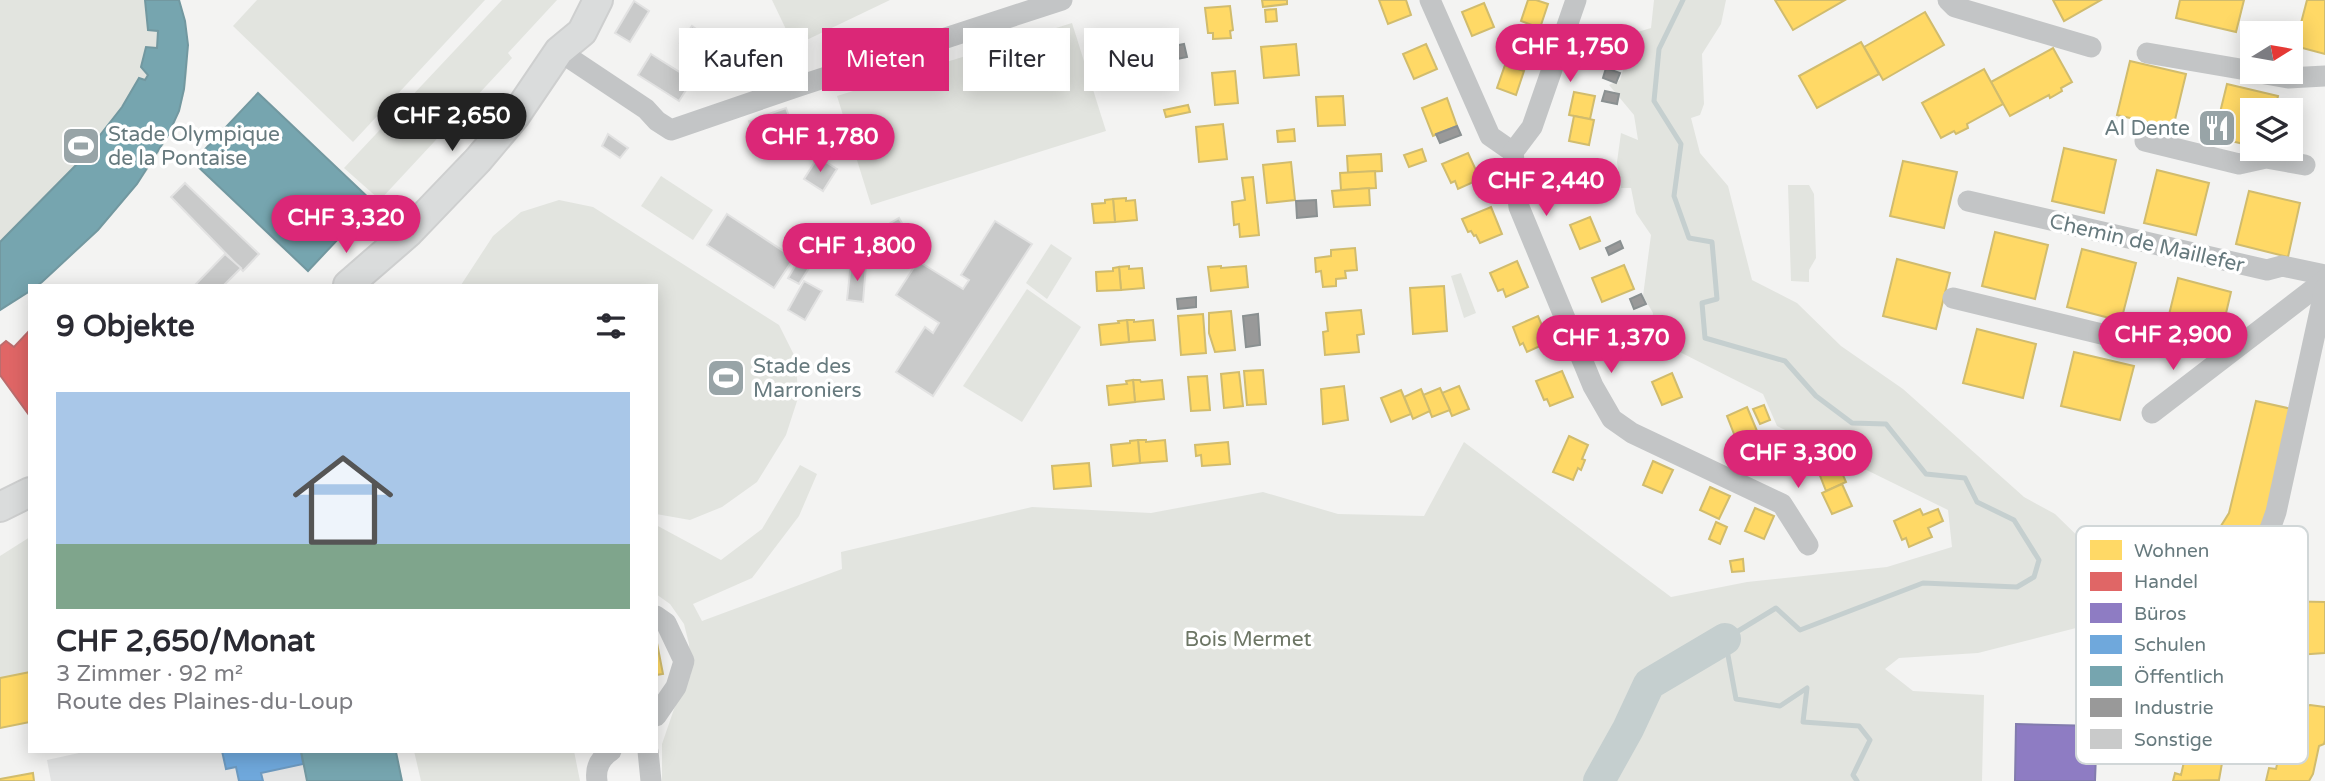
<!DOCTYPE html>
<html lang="de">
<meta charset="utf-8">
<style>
body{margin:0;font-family:"Varela Round",sans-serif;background:#f2f2f3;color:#2b2b33;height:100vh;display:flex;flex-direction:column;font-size:26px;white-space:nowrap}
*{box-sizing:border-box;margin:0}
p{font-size:23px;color:#7c7c81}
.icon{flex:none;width:38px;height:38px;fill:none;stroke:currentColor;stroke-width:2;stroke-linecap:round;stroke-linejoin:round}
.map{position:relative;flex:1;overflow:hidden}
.details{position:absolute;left:28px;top:284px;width:630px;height:469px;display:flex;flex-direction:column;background:#fff;border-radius:0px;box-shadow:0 4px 18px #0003}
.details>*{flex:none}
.guide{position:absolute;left:679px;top:28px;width:665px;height:63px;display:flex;gap:14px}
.needle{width:46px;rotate:79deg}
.fabs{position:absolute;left:2240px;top:21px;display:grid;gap:14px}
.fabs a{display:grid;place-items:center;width:63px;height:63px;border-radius:0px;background:#fff;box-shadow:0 4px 18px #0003;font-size:35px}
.price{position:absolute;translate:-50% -60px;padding:0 16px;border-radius:24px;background:#db2777;color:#fff;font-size:23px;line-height:46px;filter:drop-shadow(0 2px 4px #0008)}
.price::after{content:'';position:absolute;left:50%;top:42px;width:21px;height:16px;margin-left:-10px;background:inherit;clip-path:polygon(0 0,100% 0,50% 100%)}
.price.on{background:#222;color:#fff}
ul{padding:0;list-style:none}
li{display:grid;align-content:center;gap:14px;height:371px;padding:0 28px}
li+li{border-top:2px solid #e1e1e2}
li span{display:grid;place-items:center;height:217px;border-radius:0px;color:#555}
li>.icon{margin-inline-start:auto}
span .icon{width:126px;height:126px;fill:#fffc;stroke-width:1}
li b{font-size:30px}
h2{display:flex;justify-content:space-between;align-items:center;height:84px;padding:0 28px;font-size:30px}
.chip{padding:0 24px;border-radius:0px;background:#fff;box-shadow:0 4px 18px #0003;font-size:24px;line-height:63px}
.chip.on{background:#db2777;color:#fff}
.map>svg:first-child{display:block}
.built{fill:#e2e3e3}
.green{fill:#e2e4df}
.homes{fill:#ffd966;stroke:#d1bc6d;stroke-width:2}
.shops{fill:#e06666;stroke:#bc6c6d;stroke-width:2}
.offices{fill:#8e7cc3;stroke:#827bae;stroke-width:2}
.schools{fill:#6fa8dc;stroke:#6d9ac0;stroke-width:2}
.public{fill:#76a5af;stroke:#7298a0;stroke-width:2}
.industry{fill:#999;stroke:#8a9091;stroke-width:2}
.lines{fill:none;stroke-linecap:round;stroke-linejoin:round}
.stream{stroke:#c5cfcf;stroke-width:5}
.river{stroke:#c5cfcf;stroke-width:32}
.building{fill:#c9caca;stroke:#e2e2e2;stroke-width:2}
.secondary-casing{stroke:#cecfcf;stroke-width:32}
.street{stroke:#c3c5c6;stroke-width:21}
.secondary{stroke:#dadcdc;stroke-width:28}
.labels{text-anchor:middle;stroke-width:7;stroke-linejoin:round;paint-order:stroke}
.poi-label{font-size:21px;fill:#677a7e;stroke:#fff;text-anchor:start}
.street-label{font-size:21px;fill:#677a7e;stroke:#fff}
.park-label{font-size:21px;fill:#6d7665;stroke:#fff}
.key{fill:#fff;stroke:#d1d7d8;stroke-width:2}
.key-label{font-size:19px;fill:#677a7e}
</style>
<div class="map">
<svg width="2325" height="781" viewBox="0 0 2325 781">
<rect width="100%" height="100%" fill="#f3f3f2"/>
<polygon class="built" points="88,751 301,751 307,781 51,781 47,760"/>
<g class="green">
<path d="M 0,0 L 179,0 C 189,36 192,75 179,111 C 156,177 93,236 42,282 L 38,285 L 30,285 L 30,291 L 0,310 Z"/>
<polygon points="257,0 485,0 353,142 233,26"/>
<polygon points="502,0 557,0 508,53 512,58 380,200 344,168"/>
<polygon points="772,0 890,0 794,46"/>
<polygon points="1654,0 1726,0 1721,24 1702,54 1704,104 1700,115 1691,118 1700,153 1728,186 1752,280 1797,303 1841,346 1903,389 2024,497 2055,514 2095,553 2098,579 2076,628 1978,653 1899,658 1885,669 1913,691 1984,695 1982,781 662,781 662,744 674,709 691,674 689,644 684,624 670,604 656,594 656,525 721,560 762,529 800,465 817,474 799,516 752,578 693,604 702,621 842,569 841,552 1032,507 1151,513 1263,492 1338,514 1424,516 1464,442 1671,597 1747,582 1887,567 1952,547 1948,510 1777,426 1763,394 1650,337 1653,313 1643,296 1651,235 1636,213 1631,188 1621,188 1617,162 1621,133 1638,140 1634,115 1609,85 1620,80 1634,33 1651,28"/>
<polygon points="1072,23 1106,131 871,205 837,96"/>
<polygon points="661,176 713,210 693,240 641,206"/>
<polygon points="1788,185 1809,185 1814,194 1816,258 1809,270 1809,282 1791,281"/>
<polygon points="559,200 593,207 779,325 796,359 798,398 786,435 757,482 722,507 690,520 656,514 656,285 461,285 493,236 521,212"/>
<polygon points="1051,244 1072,258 1047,299 1026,283"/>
<polygon points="1461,273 1476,313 1464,318 1451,276"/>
<polygon points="1027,289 1081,327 1022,422 963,386"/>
<polygon points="30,537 30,722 0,728 0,556"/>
<polygon points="414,751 574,751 580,781 421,781"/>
</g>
<g class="homes">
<polygon points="1262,0 1287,0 1287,4 1263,7"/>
<polygon points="1379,0 1406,0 1411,15 1388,24"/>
<polygon points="1528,0 1536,0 1548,4 1540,28 1521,21"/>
<polygon points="1775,0 1845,0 1793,30"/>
<polygon points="2053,0 2101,0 2064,21"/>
<polygon points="2180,0 2244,0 2236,32 2176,18"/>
<polygon points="2307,0 2325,0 2325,54 2295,46"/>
<polygon points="1484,3 1494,27 1472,36 1462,12"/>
<polygon points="1230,6 1233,30 1230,31 1231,38 1213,39 1213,33 1208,33 1205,8"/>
<polygon points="1276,9 1277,21 1266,22 1265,10"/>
<polygon points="1925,12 1944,45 1883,80 1864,47"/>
<polygon points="1592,35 1611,41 1604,65 1584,59"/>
<polygon points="1861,42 1879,74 1817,108 1799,76"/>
<polygon points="1296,44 1299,75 1264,78 1261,47"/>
<polygon points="1426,44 1437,69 1414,79 1403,54"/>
<polygon points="2053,48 2072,82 2061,88 2062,91 2050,98 2049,95 2010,116 1991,82"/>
<polygon points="2130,61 2186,74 2173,128 2117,115"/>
<polygon points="1505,65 1524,71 1516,95 1497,88"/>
<polygon points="1984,69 2003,104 1967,124 1968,128 1956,134 1954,131 1941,138 1922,103"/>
<polygon points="1235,71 1238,103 1215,105 1212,73"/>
<polygon points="2227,84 2278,96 2275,110 2252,110 2252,146 2214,137"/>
<polygon points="1574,92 1595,96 1590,119 1569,115"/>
<polygon points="1343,96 1345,125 1318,126 1316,97"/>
<polygon points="1447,98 1457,126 1433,136 1422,108"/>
<polygon points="1188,105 1190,112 1166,117 1164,110"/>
<polygon points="1574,116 1594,120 1589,145 1569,141"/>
<polygon points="1223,124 1227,159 1199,162 1196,127"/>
<polygon points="1294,129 1295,141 1278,142 1277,131"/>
<polygon points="2064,148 2116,160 2104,213 2052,201"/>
<polygon points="1422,149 1426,161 1409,167 1404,155"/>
<polygon points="1468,153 1480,179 1458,189 1455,181 1451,183 1442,164"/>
<polygon points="1381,154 1382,171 1348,173 1347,156"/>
<polygon points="1903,161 1957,172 1944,228 1890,216"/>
<polygon points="1291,162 1295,200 1267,203 1263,165"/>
<polygon points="2157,170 2209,183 2196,235 2144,223"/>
<polygon points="1375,171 1376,188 1341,190 1340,173"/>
<polygon points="1560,172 1582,172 1582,197 1560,198"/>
<polygon points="1253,177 1259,235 1240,237 1239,224 1234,225 1232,202 1245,200 1242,178"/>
<polygon points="1369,188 1370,205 1334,207 1332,191"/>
<polygon points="2249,191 2300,203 2288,257 2236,244"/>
<polygon points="1126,198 1126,201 1135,200 1137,220 1115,222 1113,199"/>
<polygon points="1113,199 1115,222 1094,223 1092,204 1105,203 1105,200"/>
<polygon points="1491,207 1502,234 1480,243 1476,235 1474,236 1471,231 1468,232 1462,219"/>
<polygon points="1590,217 1600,241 1580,249 1570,225"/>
<polygon points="1995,232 2048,245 2035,299 1982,286"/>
<polygon points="1355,248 1357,270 1345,271 1346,278 1336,279 1336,286 1323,287 1321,271 1316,272 1315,258 1331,256 1331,250"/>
<polygon points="2082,249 2136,263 2121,321 2067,307"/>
<polygon points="1897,259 1950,273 1936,329 1883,316"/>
<polygon points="1517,261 1528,287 1506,297 1503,289 1498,291 1490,273"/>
<polygon points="1624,265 1634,289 1602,302 1592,278"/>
<polygon points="1129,266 1129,269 1142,268 1144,288 1121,290 1119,267"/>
<polygon points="1221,266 1221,268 1246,266 1248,287 1211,291 1208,267"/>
<polygon points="1119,267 1121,290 1097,291 1096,272 1113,271 1113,268"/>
<polygon points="2178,278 2231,292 2219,343 2165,331"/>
<polygon points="1444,286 1447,331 1413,334 1410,288"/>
<polygon points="1361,310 1364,334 1357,335 1359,352 1325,355 1323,332 1328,331 1326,313"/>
<polygon points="1231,311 1235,350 1215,352 1209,333 1209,313"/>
<polygon points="1203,314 1206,353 1181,355 1178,316"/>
<polygon points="1538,316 1549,342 1527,352 1523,343 1520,345 1513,327"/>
<polygon points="1127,320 1134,320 1134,322 1153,320 1155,340 1129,342"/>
<polygon points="1127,320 1129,342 1101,345 1099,325 1119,323 1118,321"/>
<polygon points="1635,325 1645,349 1625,357 1616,333"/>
<polygon points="1977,329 2036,344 2023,398 1963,383"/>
<polygon points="2074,352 2134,366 2120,420 2061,406"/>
<polygon points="1263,370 1266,404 1247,405 1244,371"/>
<polygon points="1562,371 1573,397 1550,406 1547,399 1544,400 1536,381"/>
<polygon points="1239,372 1243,406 1224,408 1221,374"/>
<polygon points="1672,373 1682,397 1662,405 1652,382"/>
<polygon points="1207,376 1210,410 1191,411 1188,377"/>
<polygon points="1133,380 1140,380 1141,382 1162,380 1164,399 1135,402"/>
<polygon points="1133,380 1135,402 1109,405 1107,386 1127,384 1126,381"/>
<polygon points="1344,386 1348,420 1323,424 1321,389"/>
<polygon points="1459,386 1469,409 1452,416 1442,393"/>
<polygon points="1440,388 1450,410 1432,417 1423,395"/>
<polygon points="1421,389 1430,411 1413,419 1404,397"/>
<polygon points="1401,390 1411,414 1391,422 1381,398"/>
<polygon points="2256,401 2292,409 2263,528 2183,658 2151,638 2229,513"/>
<polygon points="1764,405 1770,420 1760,424 1753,409"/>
<polygon points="1747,407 1757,431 1736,439 1727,416"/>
<polygon points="1752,432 1761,454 1742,462 1732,441"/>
<polygon points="1569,436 1588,445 1582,459 1585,460 1581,470 1578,468 1573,480 1553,472"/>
<polygon points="1138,440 1146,440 1146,442 1165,440 1167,461 1140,463"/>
<polygon points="1138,440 1140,463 1113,466 1111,445 1130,443 1130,441"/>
<polygon points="1228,442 1230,464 1202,466 1201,455 1196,456 1195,445"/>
<polygon points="1836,459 1846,482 1826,491 1817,468"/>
<polygon points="1653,461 1673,470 1662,493 1643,485"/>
<polygon points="1089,463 1091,486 1054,489 1052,466"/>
<polygon points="1842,484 1852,506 1832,514 1822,493"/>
<polygon points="1710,487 1730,496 1719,519 1700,510"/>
<polygon points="1755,508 1774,516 1764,539 1745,531"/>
<polygon points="1920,509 1923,515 1938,509 1943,521 1928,528 1932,537 1909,547 1906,538 1902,540 1894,521"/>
<polygon points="1716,522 1727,527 1720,544 1709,539"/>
<polygon points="1743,559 1744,571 1732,572 1730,561"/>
<polygon points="2267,601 2325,602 2325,653 2270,657"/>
<polygon points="656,638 663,674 656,675"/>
<polygon points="30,672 30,722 0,728 0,678"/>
<polygon points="2310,705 2325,707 2325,740 2324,744 2319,746 2313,774 2309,781 2266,781 2269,768 2276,769 2287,721 2296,709"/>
<polygon points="2216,711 2238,714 2229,750 2224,752 2219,780 2173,781 2175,773 2181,775 2192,726 2201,715"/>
<polygon points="33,773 34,781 0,781 0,779"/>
</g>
<polygon class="shops" points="30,330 30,414 29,415 0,375 0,346 6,341 14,347"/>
<polygon class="offices" points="2016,724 2097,726 2095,781 2015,781"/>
<polygon class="schools" points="222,751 301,751 303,764 261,773 263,781 239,781 236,767 226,769"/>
<g class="public">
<polygon points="145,0 179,0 185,21 188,45 184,89 179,111 168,135 137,184 98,230 42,282 38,285 30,285 30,291 0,310 0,242 79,162 122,107 139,78 145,80 148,75 141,67 146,47 157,48 158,31 148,30"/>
<polygon points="258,93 373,202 308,271 193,162"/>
<polygon points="301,751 393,751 396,752 402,781 307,781"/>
</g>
<g class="industry">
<polygon points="1184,44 1187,57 1162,62 1159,49"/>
<polygon points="1606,68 1620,73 1616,83 1603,78"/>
<polygon points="1605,91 1619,94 1617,104 1602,101"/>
<polygon points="1457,126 1461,135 1440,143 1436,134"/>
<polygon points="1316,200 1317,216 1297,218 1296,201"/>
<polygon points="1620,241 1623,248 1609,255 1606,248"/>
<polygon points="1641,294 1646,304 1634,309 1630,299"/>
<polygon points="1196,297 1196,307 1178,309 1177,299"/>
<polygon points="1258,314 1260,345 1246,347 1243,316"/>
</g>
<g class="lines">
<polyline class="stream" points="1683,0 1659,49 1654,101 1681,144 1674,196 1689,238 1712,242 1717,299 1702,303 1705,338 1785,361 1816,396 1852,423 1886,424 1926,474 1965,478 1977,502 2014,520 2039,560 2034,577 2017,587 1923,583 1800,630 1776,608 1725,639 1736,699 1780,706 1807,688 1803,722 1859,726 1870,740 1853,775 1857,781"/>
<polyline class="river" points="1599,781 1628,729 1649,684 1725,639"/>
</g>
<g class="building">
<polygon points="634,1 649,11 630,42 615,33"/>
<polygon points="692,26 718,44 706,61 680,43"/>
<polygon points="651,54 686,76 696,59 713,69 701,87 692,81 679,101 638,75"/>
<polygon points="786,108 796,136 758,149 749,121"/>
<polygon points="608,134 628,148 620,158 602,146"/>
<polygon points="818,157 837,169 823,191 804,179"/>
<polygon points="185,183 259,254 243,271 171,197"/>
<polygon points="727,214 794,258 774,288 707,245"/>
<polygon points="899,218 907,232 875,251 867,237"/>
<polygon points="995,221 1032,244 933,396 896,372 925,327 933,333 939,323 896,295 918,261 963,289 969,280 961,275"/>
<polygon points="225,254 241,268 224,285 195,285"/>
<polygon points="798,261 809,268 799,284 788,278"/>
<polygon points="851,263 866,265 863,302 847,300"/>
<polygon points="804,281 822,291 805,320 788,310"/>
</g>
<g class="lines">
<defs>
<g id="secondary">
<polyline points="348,285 408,233 478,160 515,116 559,51 582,32 598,0"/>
<polyline points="0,507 30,492"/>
</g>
</defs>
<use href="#secondary" class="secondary-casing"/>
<g class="street">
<polyline points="1430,0 1490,136 1513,152"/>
<polyline points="1576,0 1532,127 1513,152 1519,207 1593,386 1612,419 1632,433 1782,504 1808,545"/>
<polyline points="1948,0 1955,7 2091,47"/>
<polyline points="559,51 646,109 657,121 671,130 799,86 1062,0"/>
<polyline points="2147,53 2252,71"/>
<polyline points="2254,72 2288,78 2325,76"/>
<polyline points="2145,141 2239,164 2266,158 2305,165"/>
<polyline points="1968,201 2267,270 2282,266 2325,275"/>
<polyline points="1953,298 2147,345"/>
<polyline points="2152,413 2325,280"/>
<polyline points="2270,529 2289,594"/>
<polyline points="2227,600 2270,529 2276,512 2325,288"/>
<polyline points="656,616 666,623 684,661 676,687 656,716"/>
<polyline points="648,751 651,781"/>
<path d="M 597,781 C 595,768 600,758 611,751"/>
</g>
<use href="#secondary" class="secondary"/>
</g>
<defs>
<symbol id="restaurant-square" viewBox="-11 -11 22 22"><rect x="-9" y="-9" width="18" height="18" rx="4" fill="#98a4a7" stroke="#fff"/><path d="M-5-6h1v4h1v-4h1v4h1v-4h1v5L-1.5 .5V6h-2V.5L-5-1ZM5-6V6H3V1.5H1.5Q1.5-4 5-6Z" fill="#fff"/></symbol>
<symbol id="stadium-square" viewBox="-11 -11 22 22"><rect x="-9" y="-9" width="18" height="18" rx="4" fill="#98a4a7" stroke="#fff"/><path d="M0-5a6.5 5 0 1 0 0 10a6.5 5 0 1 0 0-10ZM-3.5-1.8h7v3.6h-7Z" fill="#fff"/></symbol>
</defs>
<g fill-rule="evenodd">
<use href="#restaurant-square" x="2195" y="106" width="44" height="44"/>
<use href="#stadium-square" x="59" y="124" width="44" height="44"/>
<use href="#stadium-square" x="704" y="356" width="44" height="44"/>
</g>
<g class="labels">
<g class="poi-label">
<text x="2190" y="135" text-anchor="end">Al Dente</text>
<text x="108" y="141">Stade Olympique<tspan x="108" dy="24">de la Pontaise</tspan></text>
<text x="753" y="373">Stade des<tspan x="753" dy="24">Marroniers</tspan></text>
</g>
<g class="street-label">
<text transform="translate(2147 243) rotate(13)" y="7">Chemin de Maillefer</text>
</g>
<g class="park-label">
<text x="1248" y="646">Bois Mermet</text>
</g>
</g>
<rect x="2076" y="526" width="232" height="238" rx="10" class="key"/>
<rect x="2090" y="540" width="32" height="20" fill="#ffd966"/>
<rect x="2090" y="572" width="32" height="19" fill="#e06666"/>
<rect x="2090" y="603" width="32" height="20" fill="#8e7cc3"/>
<rect x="2090" y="635" width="32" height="19" fill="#6fa8dc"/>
<rect x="2090" y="666" width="32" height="20" fill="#76a5af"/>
<rect x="2090" y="698" width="32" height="19" fill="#999"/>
<rect x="2090" y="729" width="32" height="20" fill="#c9caca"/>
<g class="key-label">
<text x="2134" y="557">Wohnen</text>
<text x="2134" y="588">Handel</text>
<text x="2134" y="620">Büros</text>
<text x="2134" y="651">Schulen</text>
<text x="2134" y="683">Öffentlich</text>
<text x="2134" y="714">Industrie</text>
<text x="2134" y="746">Sonstige</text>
</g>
</svg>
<div class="fabs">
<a><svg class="needle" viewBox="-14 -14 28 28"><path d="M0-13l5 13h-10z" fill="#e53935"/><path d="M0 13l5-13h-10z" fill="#7c7c81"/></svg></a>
<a><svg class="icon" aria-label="layers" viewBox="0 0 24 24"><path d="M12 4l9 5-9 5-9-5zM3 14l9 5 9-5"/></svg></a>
</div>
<b class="price" style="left:1570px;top:84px">CHF 1,750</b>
<b class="price on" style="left:452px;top:153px">CHF 2,650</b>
<b class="price" style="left:820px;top:174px">CHF 1,780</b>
<b class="price" style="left:1546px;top:218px">CHF 2,440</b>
<b class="price" style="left:346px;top:255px">CHF 3,320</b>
<b class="price" style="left:857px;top:283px">CHF 1,800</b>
<b class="price" style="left:2173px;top:372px">CHF 2,900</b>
<b class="price" style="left:1611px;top:375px">CHF 1,370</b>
<b class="price" style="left:1798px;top:490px">CHF 3,300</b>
<div class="guide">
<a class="chip">Kaufen</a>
<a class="chip on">Mieten</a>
<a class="chip">Filter</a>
<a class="chip">Neu</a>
</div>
<section class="details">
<h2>9 Objekte<svg class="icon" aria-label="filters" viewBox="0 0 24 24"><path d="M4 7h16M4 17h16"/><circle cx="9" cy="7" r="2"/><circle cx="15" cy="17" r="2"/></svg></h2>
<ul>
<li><span style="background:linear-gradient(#a9c7e8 70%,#7fa58c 0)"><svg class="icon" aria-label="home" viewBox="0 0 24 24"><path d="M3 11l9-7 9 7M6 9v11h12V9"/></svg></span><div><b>CHF 2,650/Monat</b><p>3 Zimmer · 92 m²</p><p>Route des Plaines-du-Loup</p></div></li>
</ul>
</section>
</div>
